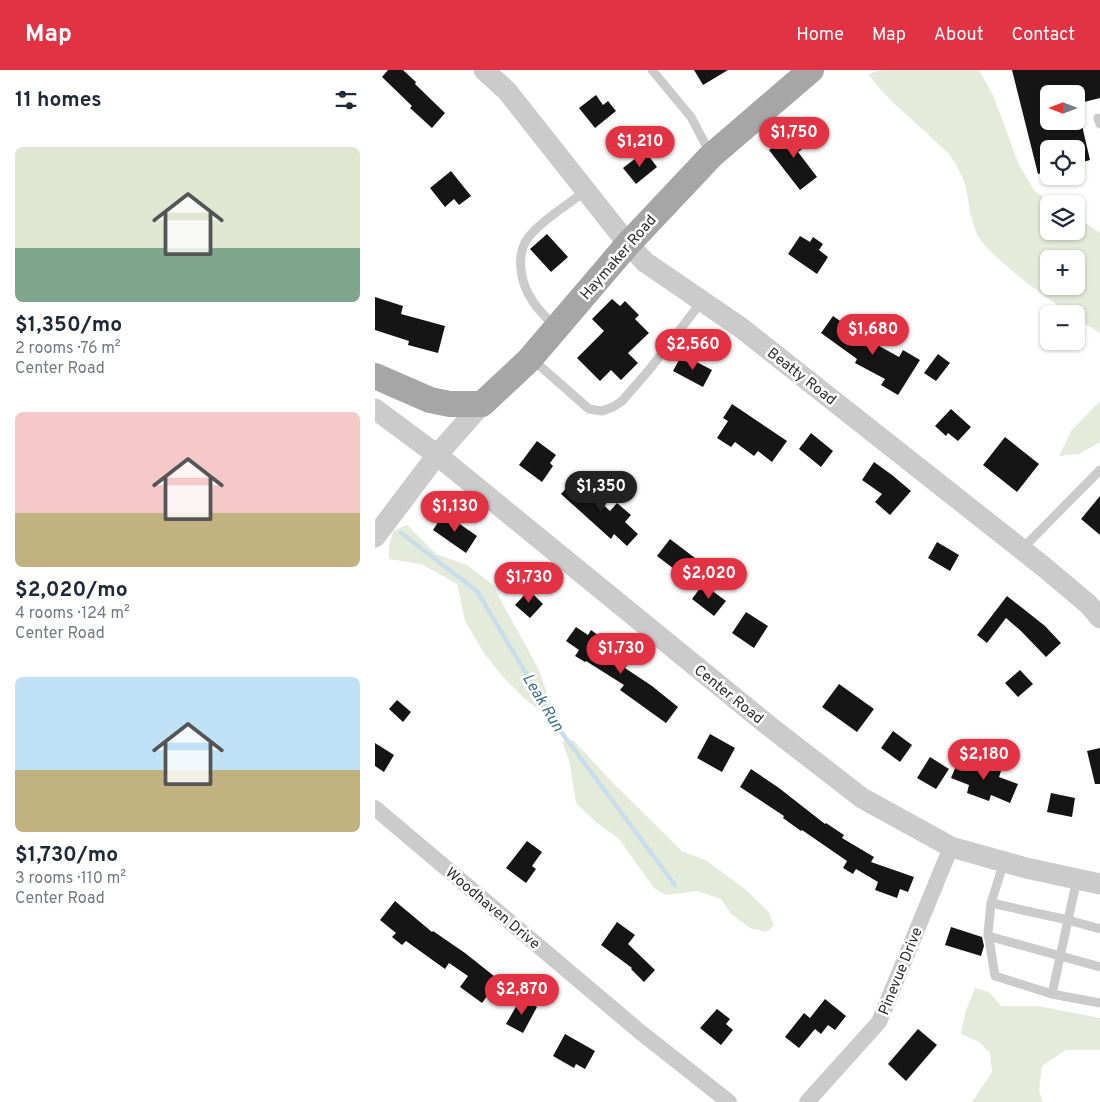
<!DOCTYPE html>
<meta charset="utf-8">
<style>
body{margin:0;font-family:Overpass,sans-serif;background:#f2f2f3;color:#1f2937;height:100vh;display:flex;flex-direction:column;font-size:19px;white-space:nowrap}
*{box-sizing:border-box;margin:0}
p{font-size:16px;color:#747a83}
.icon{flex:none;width:28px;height:28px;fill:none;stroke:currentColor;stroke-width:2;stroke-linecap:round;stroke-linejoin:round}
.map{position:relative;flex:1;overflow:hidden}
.sheet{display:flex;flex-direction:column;background:#fff;width:375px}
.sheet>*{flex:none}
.needle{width:32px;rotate:270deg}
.tools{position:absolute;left:665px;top:15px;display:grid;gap:10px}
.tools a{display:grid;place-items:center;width:45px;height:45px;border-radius:8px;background:#fff;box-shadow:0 1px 4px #0004;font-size:25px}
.price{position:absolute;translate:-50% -42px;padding:0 11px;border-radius:18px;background:#e23345;color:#fff;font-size:16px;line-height:32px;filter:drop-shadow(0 1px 2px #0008)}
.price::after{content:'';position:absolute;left:50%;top:30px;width:15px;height:11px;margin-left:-8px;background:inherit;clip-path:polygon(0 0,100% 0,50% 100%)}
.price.active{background:#222;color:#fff}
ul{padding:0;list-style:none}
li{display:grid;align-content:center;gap:10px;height:265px;padding:0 15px}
li span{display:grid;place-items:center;height:155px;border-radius:8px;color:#555}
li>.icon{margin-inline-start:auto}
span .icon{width:90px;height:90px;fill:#fffc;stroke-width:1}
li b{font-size:21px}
h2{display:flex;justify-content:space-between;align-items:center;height:60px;padding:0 15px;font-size:21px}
header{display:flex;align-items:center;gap:30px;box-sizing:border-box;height:70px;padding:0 25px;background:#e23345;color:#fff}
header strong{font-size:24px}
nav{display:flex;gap:28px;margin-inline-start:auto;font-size:18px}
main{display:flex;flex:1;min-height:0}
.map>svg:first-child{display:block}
.green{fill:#e4ebdb;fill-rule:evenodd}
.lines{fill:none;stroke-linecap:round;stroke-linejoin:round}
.stream{stroke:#c8deeb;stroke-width:4.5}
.building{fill:#151515}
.service{stroke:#cbcbcb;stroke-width:9}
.minor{stroke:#cbcbcb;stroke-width:16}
.tertiary{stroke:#cbcbcb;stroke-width:21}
.primary{stroke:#a6a6a6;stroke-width:26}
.labels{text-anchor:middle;stroke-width:5;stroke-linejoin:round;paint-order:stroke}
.street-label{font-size:15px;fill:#2e2e2e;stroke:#fff}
.water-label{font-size:16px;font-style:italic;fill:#3d718e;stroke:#fff}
</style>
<header>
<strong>Map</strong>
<nav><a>Home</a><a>Map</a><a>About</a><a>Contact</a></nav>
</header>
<main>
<section class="sheet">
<h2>11 homes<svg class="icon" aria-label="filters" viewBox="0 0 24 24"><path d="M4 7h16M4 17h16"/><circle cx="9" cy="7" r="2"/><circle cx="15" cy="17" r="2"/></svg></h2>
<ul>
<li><span style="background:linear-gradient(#dfe7d0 65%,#7fa58c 0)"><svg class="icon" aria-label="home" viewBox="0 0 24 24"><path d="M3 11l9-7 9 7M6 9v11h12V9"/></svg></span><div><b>$1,350/mo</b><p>2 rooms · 76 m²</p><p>Center Road</p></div></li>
<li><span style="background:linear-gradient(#f6c9c9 65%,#c2b280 0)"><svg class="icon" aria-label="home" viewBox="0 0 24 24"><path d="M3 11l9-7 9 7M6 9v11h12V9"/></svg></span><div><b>$2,020/mo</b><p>4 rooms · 124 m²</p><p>Center Road</p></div></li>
<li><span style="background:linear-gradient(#bfe0f5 60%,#c2b280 0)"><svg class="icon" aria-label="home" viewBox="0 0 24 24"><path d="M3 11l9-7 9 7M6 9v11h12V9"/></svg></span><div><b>$1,730/mo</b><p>3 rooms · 110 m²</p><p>Center Road</p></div></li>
</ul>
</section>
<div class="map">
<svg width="725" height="1032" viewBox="0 0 725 1032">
<rect width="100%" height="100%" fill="#fff"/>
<g class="green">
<path d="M 507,0 L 604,0 L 618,25 L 644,95 L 659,120 L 676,134 L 674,134 L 674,161 L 701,161 L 701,149 L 709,152 L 725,163 L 725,263 L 701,248 L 701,244 L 695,244 C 673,228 610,185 601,162 C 595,147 594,133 591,118 C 589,109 582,95 576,87 C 572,81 565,76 560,71 C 538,49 511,30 493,4 ZM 674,189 L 701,189 L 701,216 L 674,216 Z"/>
<polygon points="725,331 725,372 704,384 684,386 696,361"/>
<polygon points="32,455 61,484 92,495 117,514 163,598 177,637 164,640 149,628 129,608 110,585 90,551 82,514 46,494 14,489 14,476 18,461"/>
<polygon points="198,670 241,716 307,781 332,791 370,819 394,842 399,856 391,862 375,858 356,844 346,829 322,821 291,825 279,818 244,769 222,753 201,733 194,690 187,671"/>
<polygon points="600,918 614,922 626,936 663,936 725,948 725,980 691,980 667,996 664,1021 668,1032 597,1032 617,1002 615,983 604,972 586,964 590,943"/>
</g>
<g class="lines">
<polyline class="stream" points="26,463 102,521 184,659 300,815"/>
</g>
<g class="building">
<polygon points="13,0 28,0 41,12 40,14 70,43 57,58 35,38 37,36 7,7"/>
<polygon points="319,0 353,0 328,15"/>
<polygon points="637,0 725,0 725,28 701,34 701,24 674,24 674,51 706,51 715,90 701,94 701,79 674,79 674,101 663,104"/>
<polygon points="221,25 228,35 233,31 241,41 220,58 204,38"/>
<polygon points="423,58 435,73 423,82 442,107 425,120 394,80"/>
<polygon points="270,81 282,97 261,114 248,98"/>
<polygon points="76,101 96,126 84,135 79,129 70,137 55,118"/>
<polygon points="172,164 193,187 176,202 155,179"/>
<polygon points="425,166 435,172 438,167 448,174 444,180 453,187 442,204 413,184"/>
<polygon points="0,227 28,236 26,244 70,256 63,283 33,275 34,271 0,260"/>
<polygon points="237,229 245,236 250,231 264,245 260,249 274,263 253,283 263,293 246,310 236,300 225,311 202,288 229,261 217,249"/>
<polygon points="458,246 488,267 524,287 528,280 545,290 523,325 506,315 510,309 480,293 482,289 446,263"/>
<polygon points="563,284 575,293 561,311 549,303"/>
<polygon points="305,288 314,293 316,289 337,300 328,317 298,301"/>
<polygon points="357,334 412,371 397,392 383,381 379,386 360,372 356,377 342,368 353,351 348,348"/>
<polygon points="576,339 596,357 583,371 573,363 571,366 560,356"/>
<polygon points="436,363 458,381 446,397 424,379"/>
<polygon points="630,367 664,394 642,422 608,395"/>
<polygon points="162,371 181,385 175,393 178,396 167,412 144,395"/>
<polygon points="499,392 517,405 536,421 515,445 500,432 507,424 487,410"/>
<polygon points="200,409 235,441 242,433 256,445 250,452 263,464 252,476 239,464 236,469 186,424"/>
<polygon points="725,426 725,465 706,449"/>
<polygon points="69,443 102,466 91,483 58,460"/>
<polygon points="295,469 320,488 307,505 282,486"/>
<polygon points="562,472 584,485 575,501 553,488"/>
<polygon points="328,514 351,531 339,546 317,529"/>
<polygon points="154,520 168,534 155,548 140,535"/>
<polygon points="632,526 670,556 686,573 671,587 646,561 631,548 612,573 602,565"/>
<polygon points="371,542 393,556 379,578 357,563"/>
<polygon points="201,557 213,565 216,560 227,568 222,576 252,595 250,598 277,616 303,637 291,653 245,620 249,615 211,591 210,592 200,586 204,580 191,571"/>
<polygon points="645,600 658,614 643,627 630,613"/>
<polygon points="464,614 499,639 482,662 447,637"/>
<polygon points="22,630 36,642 28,652 14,639"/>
<polygon points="518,661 537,675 525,692 506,678"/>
<polygon points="335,664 360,678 347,702 322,688"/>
<polygon points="0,673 19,685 9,702 0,696"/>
<polygon points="725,678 725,714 720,714 712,681"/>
<polygon points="555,687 574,699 561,719 542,708"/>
<polygon points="584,689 603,697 605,690 627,698 624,707 643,714 635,733 616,725 614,731 592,723 594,715 576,708"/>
<polygon points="376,699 404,718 450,754 451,753 469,765 467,768 499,787 496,792 539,807 533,822 525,819 522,828 500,820 503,812 481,799 478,804 468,798 472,791 427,760 426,761 408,748 409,746 365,717"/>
<polygon points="676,723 700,728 697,747 672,742"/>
<polygon points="152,771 167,782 157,796 161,799 151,813 131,798"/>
<polygon points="20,831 57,862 58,861 90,883 124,910 107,933 85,917 93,906 74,893 70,899 31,871 27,875 17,867 21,863 5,850"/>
<polygon points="242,852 260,865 253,874 280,900 269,912 256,899 257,898 226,875"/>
<polygon points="576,857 607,867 609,876 606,886 570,875"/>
<polygon points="146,928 162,937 148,963 131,954"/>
<polygon points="450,929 471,946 460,960 453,955 446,964 440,959 424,978 410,967 429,943 435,948"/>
<polygon points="342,939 355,949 351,954 358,960 346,975 325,958"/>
<polygon points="543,959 562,975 531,1011 513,994"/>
<polygon points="190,964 220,981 210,999 201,994 199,998 178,986"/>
</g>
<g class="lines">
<g class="service">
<polyline points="277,0 316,47 335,83"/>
<polyline points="723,48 725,54"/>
<path d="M 179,256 C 172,248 162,239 157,230 C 146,214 141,188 151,171 C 161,154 194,134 210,121"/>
<polyline points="157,289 214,339 227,341 238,337 247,331 274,300 327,231"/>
<polyline points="647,479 725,400"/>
<polyline points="629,792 616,833 693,850 677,924"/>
<polyline points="702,809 693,850 725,859"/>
<polyline points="616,833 613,863 620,906 677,924 725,933"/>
<polyline points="613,866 725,897"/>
</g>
<g class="minor">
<polyline points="0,738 264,961 354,1032"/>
<polyline points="432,1032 504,952 576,777"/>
</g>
<g class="tertiary">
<polyline points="109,0 132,21 253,174 270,192 365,257 669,497 713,534 725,548"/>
<polyline points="0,339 62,385 394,656 487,728 576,777 651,798 725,814"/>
<polyline points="0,467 62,385 107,334"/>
</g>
<polyline class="primary" points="0,306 55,330 75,334 107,334 154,290 253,174 336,86 436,0"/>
</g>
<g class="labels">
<g class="street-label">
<text transform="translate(243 187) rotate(-49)" y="5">Haymaker Road</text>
<text transform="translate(427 306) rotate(38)" y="5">Beatty Road</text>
<text transform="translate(354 624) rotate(39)" y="5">Center Road</text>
<text transform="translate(118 838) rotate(40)" y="5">Woodhaven Drive</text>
<text transform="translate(525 901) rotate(-68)" y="5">Pinevue Drive</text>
</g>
<g class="water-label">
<text transform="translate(169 632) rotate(59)" y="6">Leak Run</text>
</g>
</g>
</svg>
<div class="tools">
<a><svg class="needle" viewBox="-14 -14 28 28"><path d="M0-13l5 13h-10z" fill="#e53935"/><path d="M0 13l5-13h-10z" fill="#747a83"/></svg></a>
<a><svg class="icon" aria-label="locate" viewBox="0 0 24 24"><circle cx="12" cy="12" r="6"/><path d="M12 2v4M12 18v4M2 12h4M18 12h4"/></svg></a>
<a><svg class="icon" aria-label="layers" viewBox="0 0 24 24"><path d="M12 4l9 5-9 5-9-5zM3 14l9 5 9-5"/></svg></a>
<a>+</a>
<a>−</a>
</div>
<b class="price" style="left:419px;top:89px">$1,750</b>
<b class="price" style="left:265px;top:98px">$1,210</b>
<b class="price" style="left:498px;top:286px">$1,680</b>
<b class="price" style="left:318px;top:301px">$2,560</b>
<b class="price active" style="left:226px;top:443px">$1,350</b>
<b class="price" style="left:80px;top:463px">$1,130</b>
<b class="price" style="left:334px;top:530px">$2,020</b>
<b class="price" style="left:154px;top:534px">$1,730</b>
<b class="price" style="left:246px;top:605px">$1,730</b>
<b class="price" style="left:609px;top:711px">$2,180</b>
<b class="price" style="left:147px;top:946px">$2,870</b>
</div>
</main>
